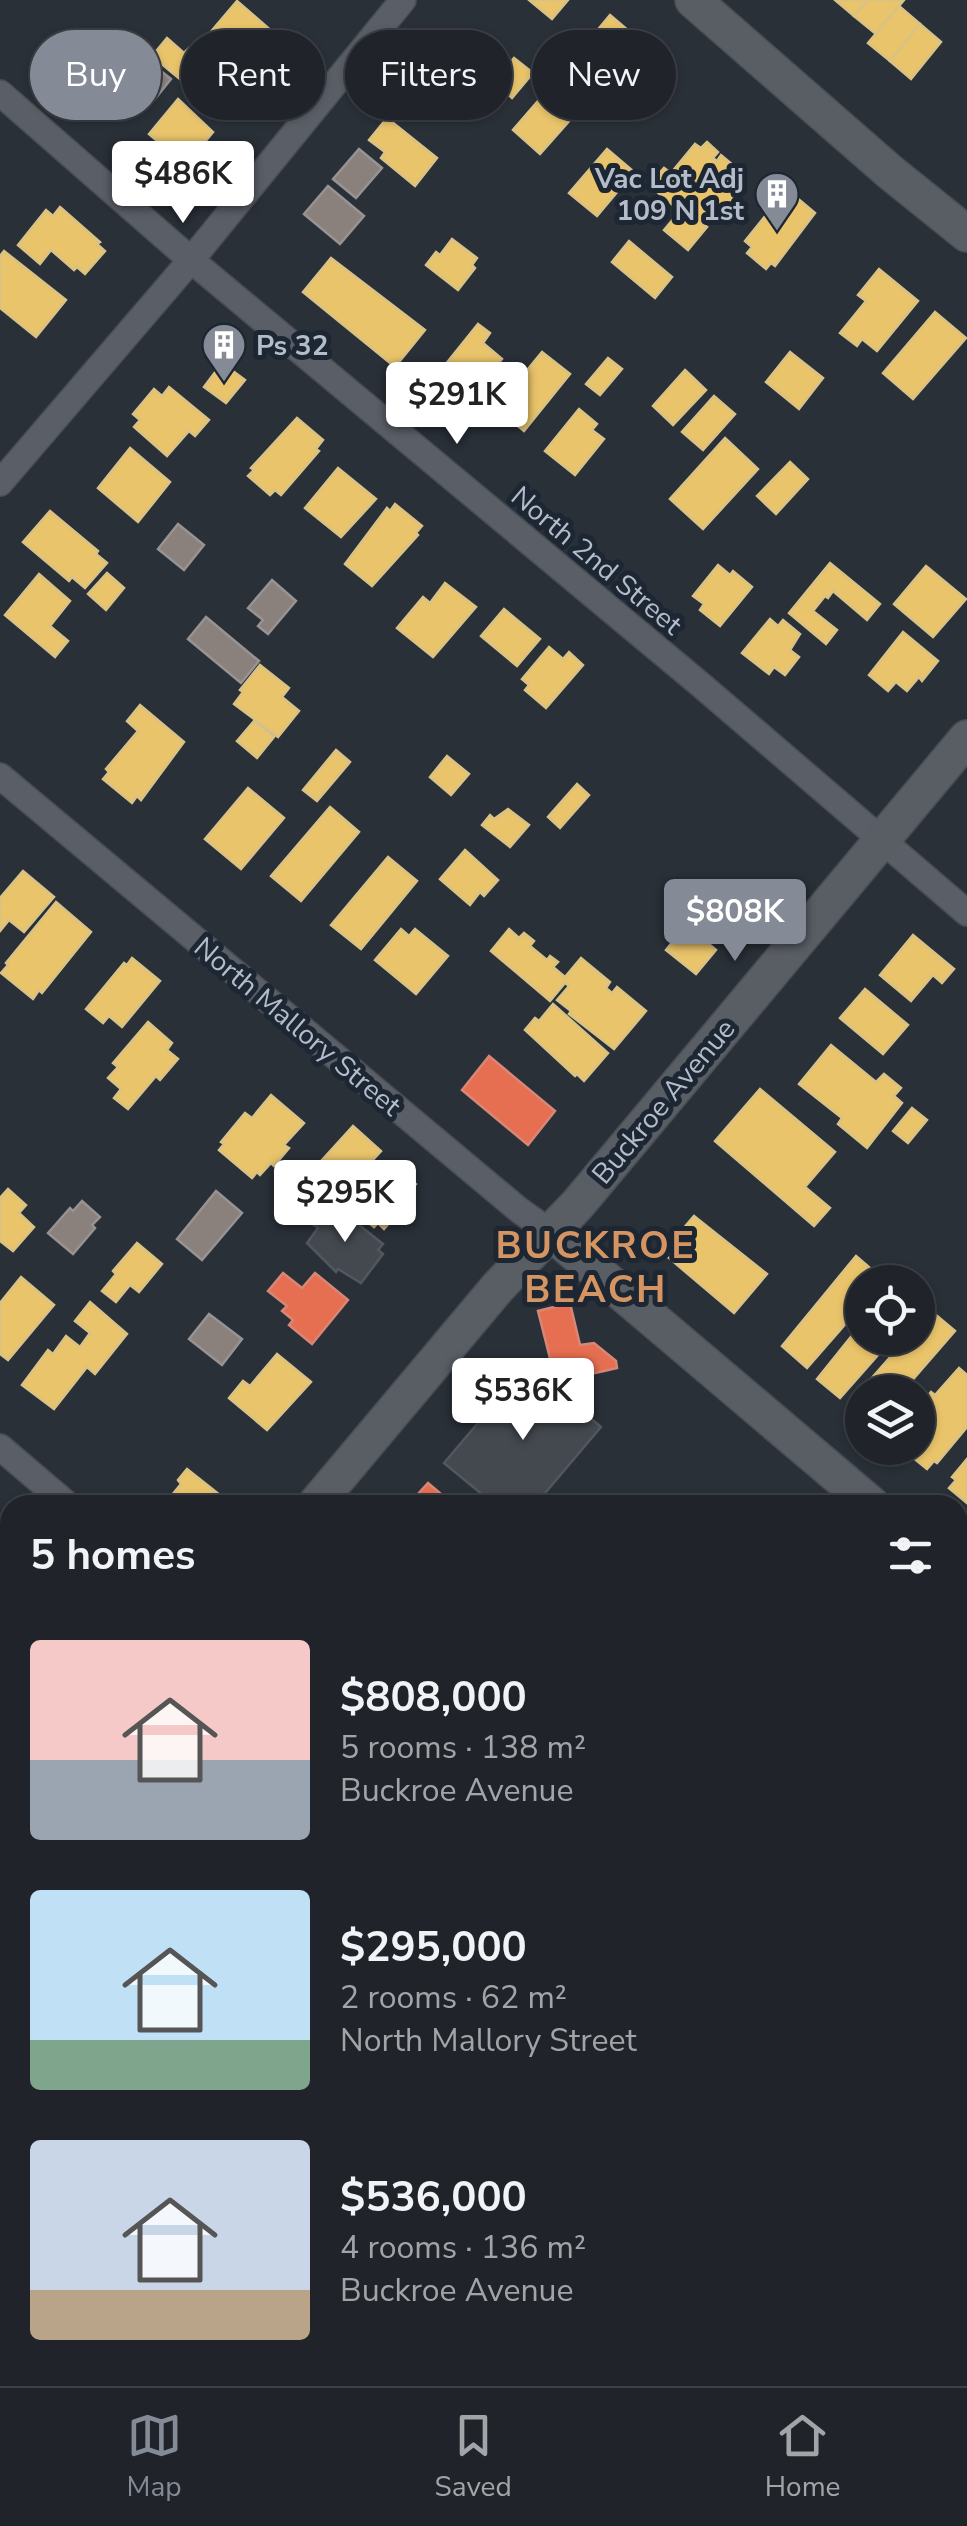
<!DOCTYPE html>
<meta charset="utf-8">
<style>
body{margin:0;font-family:"Nunito Sans",sans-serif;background:#2d3036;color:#f1f3f6;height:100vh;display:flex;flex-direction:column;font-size:38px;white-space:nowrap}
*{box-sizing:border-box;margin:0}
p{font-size:32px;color:#a2a4a8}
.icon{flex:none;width:55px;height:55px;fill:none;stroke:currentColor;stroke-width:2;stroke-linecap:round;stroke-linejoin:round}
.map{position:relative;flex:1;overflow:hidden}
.panel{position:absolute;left:0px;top:1495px;width:968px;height:892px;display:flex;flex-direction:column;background:#20242a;border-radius:30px 30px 0 0;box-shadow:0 2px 8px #0004,0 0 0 2px #3d4147}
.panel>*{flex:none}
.guide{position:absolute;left:30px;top:30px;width:908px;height:90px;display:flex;gap:20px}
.controls{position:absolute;left:845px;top:1265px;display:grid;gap:20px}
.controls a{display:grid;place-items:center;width:90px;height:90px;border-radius:50%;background:#20242a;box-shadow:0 2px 8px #0004,0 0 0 2px #3d4147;font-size:50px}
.price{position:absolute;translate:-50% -85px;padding:0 22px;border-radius:10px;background:#fff;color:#222;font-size:32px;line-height:65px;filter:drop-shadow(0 2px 5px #0008)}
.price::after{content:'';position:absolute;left:50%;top:60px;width:30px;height:22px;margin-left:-15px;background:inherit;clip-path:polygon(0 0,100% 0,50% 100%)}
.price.active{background:#848b96;color:#fff}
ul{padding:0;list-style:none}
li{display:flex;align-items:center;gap:30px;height:250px;padding:0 30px}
li span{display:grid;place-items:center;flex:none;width:280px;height:200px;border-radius:10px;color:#555}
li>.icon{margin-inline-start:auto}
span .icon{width:120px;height:120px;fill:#fffc;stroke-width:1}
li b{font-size:42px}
h2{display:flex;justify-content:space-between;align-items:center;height:120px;padding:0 30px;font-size:42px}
.chip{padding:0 35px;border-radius:45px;background:#20242a;box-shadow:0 2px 8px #0004,0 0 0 2px #3d4147;font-size:35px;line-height:90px}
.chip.active{background:#848b96;color:#fff}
.tabs{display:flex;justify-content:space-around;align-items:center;height:140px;border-top:2px solid #3d4147;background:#20242a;font-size:28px;color:#a2a4a8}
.tabs a{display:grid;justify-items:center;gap:5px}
.tabs .active{color:#848b96}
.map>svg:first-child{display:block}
.homes{fill:#e9c46a;stroke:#d9c286;stroke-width:2.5}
.shops{fill:#e76f51;stroke:#d88675;stroke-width:2.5}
.public{fill:#457b9d;stroke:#668eaa;stroke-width:2.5}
.industry{fill:#8a817c;stroke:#979393;stroke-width:2.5}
.building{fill:#444950;stroke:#52575f;stroke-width:2.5}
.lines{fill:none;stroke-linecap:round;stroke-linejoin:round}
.street-casing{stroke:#484c53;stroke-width:28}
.secondary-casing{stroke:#484c53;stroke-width:38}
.street{stroke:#5a5e66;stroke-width:25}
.secondary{stroke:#595d64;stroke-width:35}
.labels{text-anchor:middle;stroke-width:10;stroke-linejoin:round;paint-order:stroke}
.poi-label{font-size:28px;font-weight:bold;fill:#b4bcc9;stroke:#1d2633;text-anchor:end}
.street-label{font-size:28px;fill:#b4bcc9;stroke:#1d2633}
.district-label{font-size:38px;font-weight:bold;letter-spacing:2.5px;fill:#d59563;stroke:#1d2633}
</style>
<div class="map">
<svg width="967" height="2386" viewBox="0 0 967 2386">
<rect width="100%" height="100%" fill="#2a3038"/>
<g class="homes">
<polygon points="529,0 568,0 552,19"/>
<polygon points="835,0 868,0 854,16"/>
<polygon points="868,0 904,0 876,34 854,16"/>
<polygon points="237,1 289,46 262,77 254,70 252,72 208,35"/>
<polygon points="899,6 920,24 890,61 868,43"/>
<polygon points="610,15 637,38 627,50 630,53 624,59 622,57 593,92 565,69"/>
<polygon points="920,24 941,42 911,79 890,61"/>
<polygon points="167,38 184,53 189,48 196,54 204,45 246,81 242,85 249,90 226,117 152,56"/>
<polygon points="460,44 506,82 484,109 438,71"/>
<polygon points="115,55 139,75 108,110 85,91"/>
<polygon points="514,58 533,73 512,98 501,88 506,82 499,76"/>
<polygon points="557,79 585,103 540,154 513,130"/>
<polygon points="178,99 213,132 189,161 178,152 175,156 149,134"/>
<polygon points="387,118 437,158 415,186 381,158 385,152 369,140"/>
<polygon points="707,142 718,152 713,158 717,161 721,155 734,166 729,172 745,186 726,209 721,204 710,217 707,214 700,222 707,227 688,250 664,230 680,211 649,185 664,168 671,173 695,144 701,148"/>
<polygon points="607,149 634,172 597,216 569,193"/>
<polygon points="790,192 815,213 775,266 771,263 766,269 747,253 752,247 745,241 779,199 782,202"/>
<polygon points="60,207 100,242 97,244 105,251 85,274 77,267 74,270 51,250 40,264 18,245 46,210 53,216"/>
<polygon points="452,239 477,258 472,265 475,268 458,290 426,265 436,252 440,255"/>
<polygon points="629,241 672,277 655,298 612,262"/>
<polygon points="4,251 66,300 36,337 0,308 0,256"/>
<polygon points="331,258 425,330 395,367 303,292"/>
<polygon points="879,269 918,301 877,351 862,339 857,346 840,333 866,301 858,295"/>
<polygon points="935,312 966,338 913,399 883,373"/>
<polygon points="478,324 490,333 483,343 502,359 488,376 484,372 468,392 460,386 454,392 439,380 445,373 441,370"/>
<polygon points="542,352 570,374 524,431 496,408"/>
<polygon points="790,352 823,378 799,409 766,382"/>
<polygon points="608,358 622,369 600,395 586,384"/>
<polygon points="222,363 245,380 226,403 204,387"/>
<polygon points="685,370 706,390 673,425 653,406"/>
<polygon points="169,387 209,420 195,436 189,431 167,456 134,427 140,420 133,414 154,389 162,396"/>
<polygon points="714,396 735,414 703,450 682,432"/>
<polygon points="579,409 597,424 592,430 604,439 575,475 545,451"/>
<polygon points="297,418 323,440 316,449 319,451 281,495 275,490 270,495 248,476 254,470 251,468"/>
<polygon points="725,438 758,469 703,529 670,499"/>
<polygon points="130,448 170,482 138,522 98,488"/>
<polygon points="790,462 808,479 776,514 757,496"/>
<polygon points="338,468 376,499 341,537 305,508"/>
<polygon points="395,504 422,526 416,533 418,535 372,586 345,564 387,508 390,511"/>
<polygon points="50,511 98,551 96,554 107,563 85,588 72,577 69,581 23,542"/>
<polygon points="830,563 880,604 867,620 833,591 828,598 825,596 813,611 837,630 826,644 789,613"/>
<polygon points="718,565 730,575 733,571 752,587 720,626 700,610 704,604 693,596"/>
<polygon points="926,566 966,599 933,637 894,604"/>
<polygon points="107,573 124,588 106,610 88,594"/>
<polygon points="39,574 70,601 50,626 68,641 55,657 5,615"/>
<polygon points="445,583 476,607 433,657 397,628 423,597 430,603"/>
<polygon points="504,609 540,639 517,666 481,636"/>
<polygon points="770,619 778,626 783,620 800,634 790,650 799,657 785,675 774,667 769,674 742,653"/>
<polygon points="903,632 938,661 922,681 919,677 907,691 896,682 888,691 869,675"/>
<polygon points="549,647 563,659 569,652 583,665 546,708 525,690 529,685 522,679"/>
<polygon points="260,665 289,688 282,697 299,711 278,737 234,704 243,692 240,690"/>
<polygon points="140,705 184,742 141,800 137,796 132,803 103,779 109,772 106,769 138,731 127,721"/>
<polygon points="254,721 274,737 257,758 237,741"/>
<polygon points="336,750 350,762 317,801 303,790"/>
<polygon points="447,756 469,774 451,795 430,777"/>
<polygon points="577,784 589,795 560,828 548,817"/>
<polygon points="248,788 284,818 241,869 205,839"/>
<polygon points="330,807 359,832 301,901 271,876"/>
<polygon points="508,809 529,825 510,847 482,825 490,815 494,819"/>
<polygon points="465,850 498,880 484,896 480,892 470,905 440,879"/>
<polygon points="388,857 417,881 361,949 331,925"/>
<polygon points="23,871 54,897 24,932 9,920 0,931 0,898"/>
<polygon points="56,902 91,932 42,993 39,990 33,999 1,973 8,965 6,963"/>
<polygon points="686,925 716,950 696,974 666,950"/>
<polygon points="401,929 409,936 415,929 448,956 416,994 375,960"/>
<polygon points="509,929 519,938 524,933 534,941 530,946 547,960 550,956 558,962 553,967 565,977 581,958 610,982 606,988 612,993 617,987 646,1011 614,1049 569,1014 571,1011 557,1000 569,986 565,983 550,1001 491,951"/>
<polygon points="913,935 954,969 942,983 933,975 911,1001 880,975"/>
<polygon points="132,958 160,981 122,1027 109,1016 103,1023 86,1009 124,963 127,965"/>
<polygon points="865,989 908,1025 883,1054 840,1018"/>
<polygon points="553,1004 608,1053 584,1081 577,1074 575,1076 525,1030 535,1018 539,1021"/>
<polygon points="148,1022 172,1043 167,1050 178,1059 160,1080 156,1076 128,1109 114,1098 121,1089 108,1078 118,1067 113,1063"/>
<polygon points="831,1045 876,1082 884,1074 901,1088 894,1096 902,1103 867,1148 838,1124 842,1118 799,1084"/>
<polygon points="760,1089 835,1152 805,1187 830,1208 814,1226 715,1141"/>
<polygon points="271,1095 304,1123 284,1145 289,1148 274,1166 271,1163 260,1175 257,1172 252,1178 219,1150 224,1144 221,1142 245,1113 252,1118"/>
<polygon points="912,1108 927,1120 908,1143 893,1131"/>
<polygon points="353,1126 381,1151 348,1187 345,1184 339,1192 331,1185 328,1189 318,1180 322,1176 314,1169"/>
<polygon points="399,1169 416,1184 410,1191 414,1194 384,1229 378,1223 374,1227 364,1219 368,1215 360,1208 390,1172 394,1175"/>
<polygon points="8,1189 26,1205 19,1213 34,1227 13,1251 0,1241 0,1198"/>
<polygon points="694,1216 767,1274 734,1313 669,1258 672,1255 665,1250"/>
<polygon points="137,1243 162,1264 139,1292 130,1285 116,1302 102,1291 116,1274 113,1271"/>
<polygon points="856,1256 884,1280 862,1282 862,1305 807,1368 782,1346"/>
<polygon points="21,1277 54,1305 8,1360 0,1354 0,1303"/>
<polygon points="90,1302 127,1334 95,1374 87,1367 54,1409 22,1385 48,1350 53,1354 66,1336 80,1347 90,1333 75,1321"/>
<polygon points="930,1310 955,1331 902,1392 862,1392 862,1417 850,1406 856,1396 907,1338 918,1338 918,1325"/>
<polygon points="862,1323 862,1338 893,1338 840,1398 817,1379"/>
<polygon points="277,1354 311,1382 267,1430 229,1398 243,1381 250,1386"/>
<polygon points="959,1368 967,1375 967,1427 937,1463 934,1461 927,1469 901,1448 918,1448 918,1408 931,1392 935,1395"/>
<polygon points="967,1459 967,1503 949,1488 956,1480 952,1477"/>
<polygon points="187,1469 220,1495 216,1499 222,1505 172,1505 167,1501 181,1484 178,1480"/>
<polygon points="959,1671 967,1678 967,1746 962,1753 958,1749"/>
<polygon points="967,1949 967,1992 958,1984 958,1959"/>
<polygon points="10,1991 10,2043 0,2035 0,2002"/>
<polygon points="603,2378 663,2378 656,2386 613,2386"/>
</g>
<g class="shops">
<polygon points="489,1056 555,1111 528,1145 462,1090"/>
<polygon points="283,1273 302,1288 315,1273 348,1300 312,1344 289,1325 293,1320 282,1311 287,1306 268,1291"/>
<polygon points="570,1303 580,1345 594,1343 616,1361 617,1368 556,1382 538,1311"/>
<polygon points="428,1483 454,1505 408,1505"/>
</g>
<polygon class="public" points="964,2334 967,2337 967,2386 919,2386 926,2378 958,2378 958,2341"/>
<g class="industry">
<polygon points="152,64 171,79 155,99 136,84"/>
<polygon points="359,149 382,168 356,198 333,179"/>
<polygon points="328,186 364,216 340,244 304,214"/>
<polygon points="178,524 204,545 184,570 158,549"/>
<polygon points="272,580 296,601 268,634 258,626 263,620 248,608"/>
<polygon points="206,617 259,661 241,683 188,639"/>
<polygon points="216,1191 242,1213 202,1260 177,1239"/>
<polygon points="82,1201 100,1217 92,1225 95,1228 73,1254 48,1233 70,1208 73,1211"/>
<polygon points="209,1314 242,1339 222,1365 189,1339"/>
</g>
<g class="building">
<polygon points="323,1207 346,1221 349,1217 383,1244 378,1250 383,1254 361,1283 338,1269 336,1272 307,1243 318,1228 311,1223"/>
<polygon points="527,1365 601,1427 535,1505 495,1505 444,1463"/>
<polygon points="2,1608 10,1615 10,1649 4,1656 8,1659 0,1669"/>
</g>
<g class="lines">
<defs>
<g id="street">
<polyline points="0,93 191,260 701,685 967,913"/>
<polyline points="0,483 191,260 403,0"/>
<polyline points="0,776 519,1210 550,1232"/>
<polyline points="0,1447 68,1505"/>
<polyline points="0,2120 10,2128"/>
<polyline points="305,2378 315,2386"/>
</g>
<g id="secondary">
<polyline points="693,0 890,172 967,234"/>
<polyline points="550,1232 872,1505"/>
<polyline points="315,1505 498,1287 578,1204 967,738"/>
<polyline points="958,1577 967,1585"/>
<polyline points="0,1879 10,1867"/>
<polyline points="958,2168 967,2156"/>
<polyline points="777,2386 784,2378"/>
</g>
</defs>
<use href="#street" class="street-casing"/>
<use href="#secondary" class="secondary-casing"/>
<use href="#street" class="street"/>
<use href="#secondary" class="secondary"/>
</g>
<defs>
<symbol id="building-pin" viewBox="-11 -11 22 30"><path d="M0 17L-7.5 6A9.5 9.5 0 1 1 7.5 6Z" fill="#848b96" stroke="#1d2633"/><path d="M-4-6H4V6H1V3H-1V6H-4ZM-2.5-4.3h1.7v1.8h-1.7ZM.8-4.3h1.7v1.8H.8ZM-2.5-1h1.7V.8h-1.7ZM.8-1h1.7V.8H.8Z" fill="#fff"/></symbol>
</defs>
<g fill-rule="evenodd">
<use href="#building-pin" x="752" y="169" width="50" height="68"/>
<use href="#building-pin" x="199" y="320" width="50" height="68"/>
</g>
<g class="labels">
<g class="poi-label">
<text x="744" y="188">Vac Lot Adj<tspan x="744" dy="32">109 N 1st</tspan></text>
<text x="256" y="355" text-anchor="start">Ps 32</text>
</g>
<g class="street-label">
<text transform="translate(597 560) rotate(40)" y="10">North 2nd Street</text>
<text transform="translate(298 1026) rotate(40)" y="10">North Mallory Street</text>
<text transform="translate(663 1101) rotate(-50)" y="10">Buckroe Avenue</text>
</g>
<g class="district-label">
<text x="596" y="1258">BUCKROE<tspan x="596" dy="44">BEACH</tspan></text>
</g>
</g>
</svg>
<div class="controls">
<a><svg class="icon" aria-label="locate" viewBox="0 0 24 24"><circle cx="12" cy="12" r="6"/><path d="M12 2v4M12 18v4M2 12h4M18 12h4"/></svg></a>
<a><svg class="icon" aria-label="layers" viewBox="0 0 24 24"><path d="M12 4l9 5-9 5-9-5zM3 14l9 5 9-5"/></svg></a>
</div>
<b class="price" style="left:183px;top:226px">$486K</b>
<b class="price" style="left:457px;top:447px">$291K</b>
<b class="price active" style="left:735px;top:964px">$808K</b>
<b class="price" style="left:345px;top:1245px">$295K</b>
<b class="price" style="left:523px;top:1443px">$536K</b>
<div class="guide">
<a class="chip active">Buy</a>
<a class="chip">Rent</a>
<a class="chip">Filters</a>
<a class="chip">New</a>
</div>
<section class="panel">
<h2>5 homes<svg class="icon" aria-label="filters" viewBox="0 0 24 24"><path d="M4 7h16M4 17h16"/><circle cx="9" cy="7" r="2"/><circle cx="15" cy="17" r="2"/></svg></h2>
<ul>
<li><span style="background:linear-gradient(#f6c9c9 60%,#9aa5b1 0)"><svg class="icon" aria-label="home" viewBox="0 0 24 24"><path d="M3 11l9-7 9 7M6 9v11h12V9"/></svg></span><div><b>$808,000</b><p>5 rooms · 138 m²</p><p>Buckroe Avenue</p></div></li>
<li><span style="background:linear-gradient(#bfe0f5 75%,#7fa58c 0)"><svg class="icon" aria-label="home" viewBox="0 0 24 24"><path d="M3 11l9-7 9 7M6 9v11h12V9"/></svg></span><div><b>$295,000</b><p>2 rooms · 62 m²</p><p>North Mallory Street</p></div></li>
<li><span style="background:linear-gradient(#c9d6e8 75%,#b9a48a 0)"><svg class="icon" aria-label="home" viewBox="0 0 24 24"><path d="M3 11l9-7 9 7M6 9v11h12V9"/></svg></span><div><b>$536,000</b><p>4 rooms · 136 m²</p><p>Buckroe Avenue</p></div></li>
</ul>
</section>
</div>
<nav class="tabs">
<a class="active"><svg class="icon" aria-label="map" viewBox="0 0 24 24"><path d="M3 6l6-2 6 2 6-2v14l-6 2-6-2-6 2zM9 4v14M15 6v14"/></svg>Map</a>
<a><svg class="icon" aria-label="saved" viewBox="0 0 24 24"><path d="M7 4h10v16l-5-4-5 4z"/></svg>Saved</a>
<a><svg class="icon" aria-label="home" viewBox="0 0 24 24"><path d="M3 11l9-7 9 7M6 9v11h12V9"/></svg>Home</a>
</nav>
